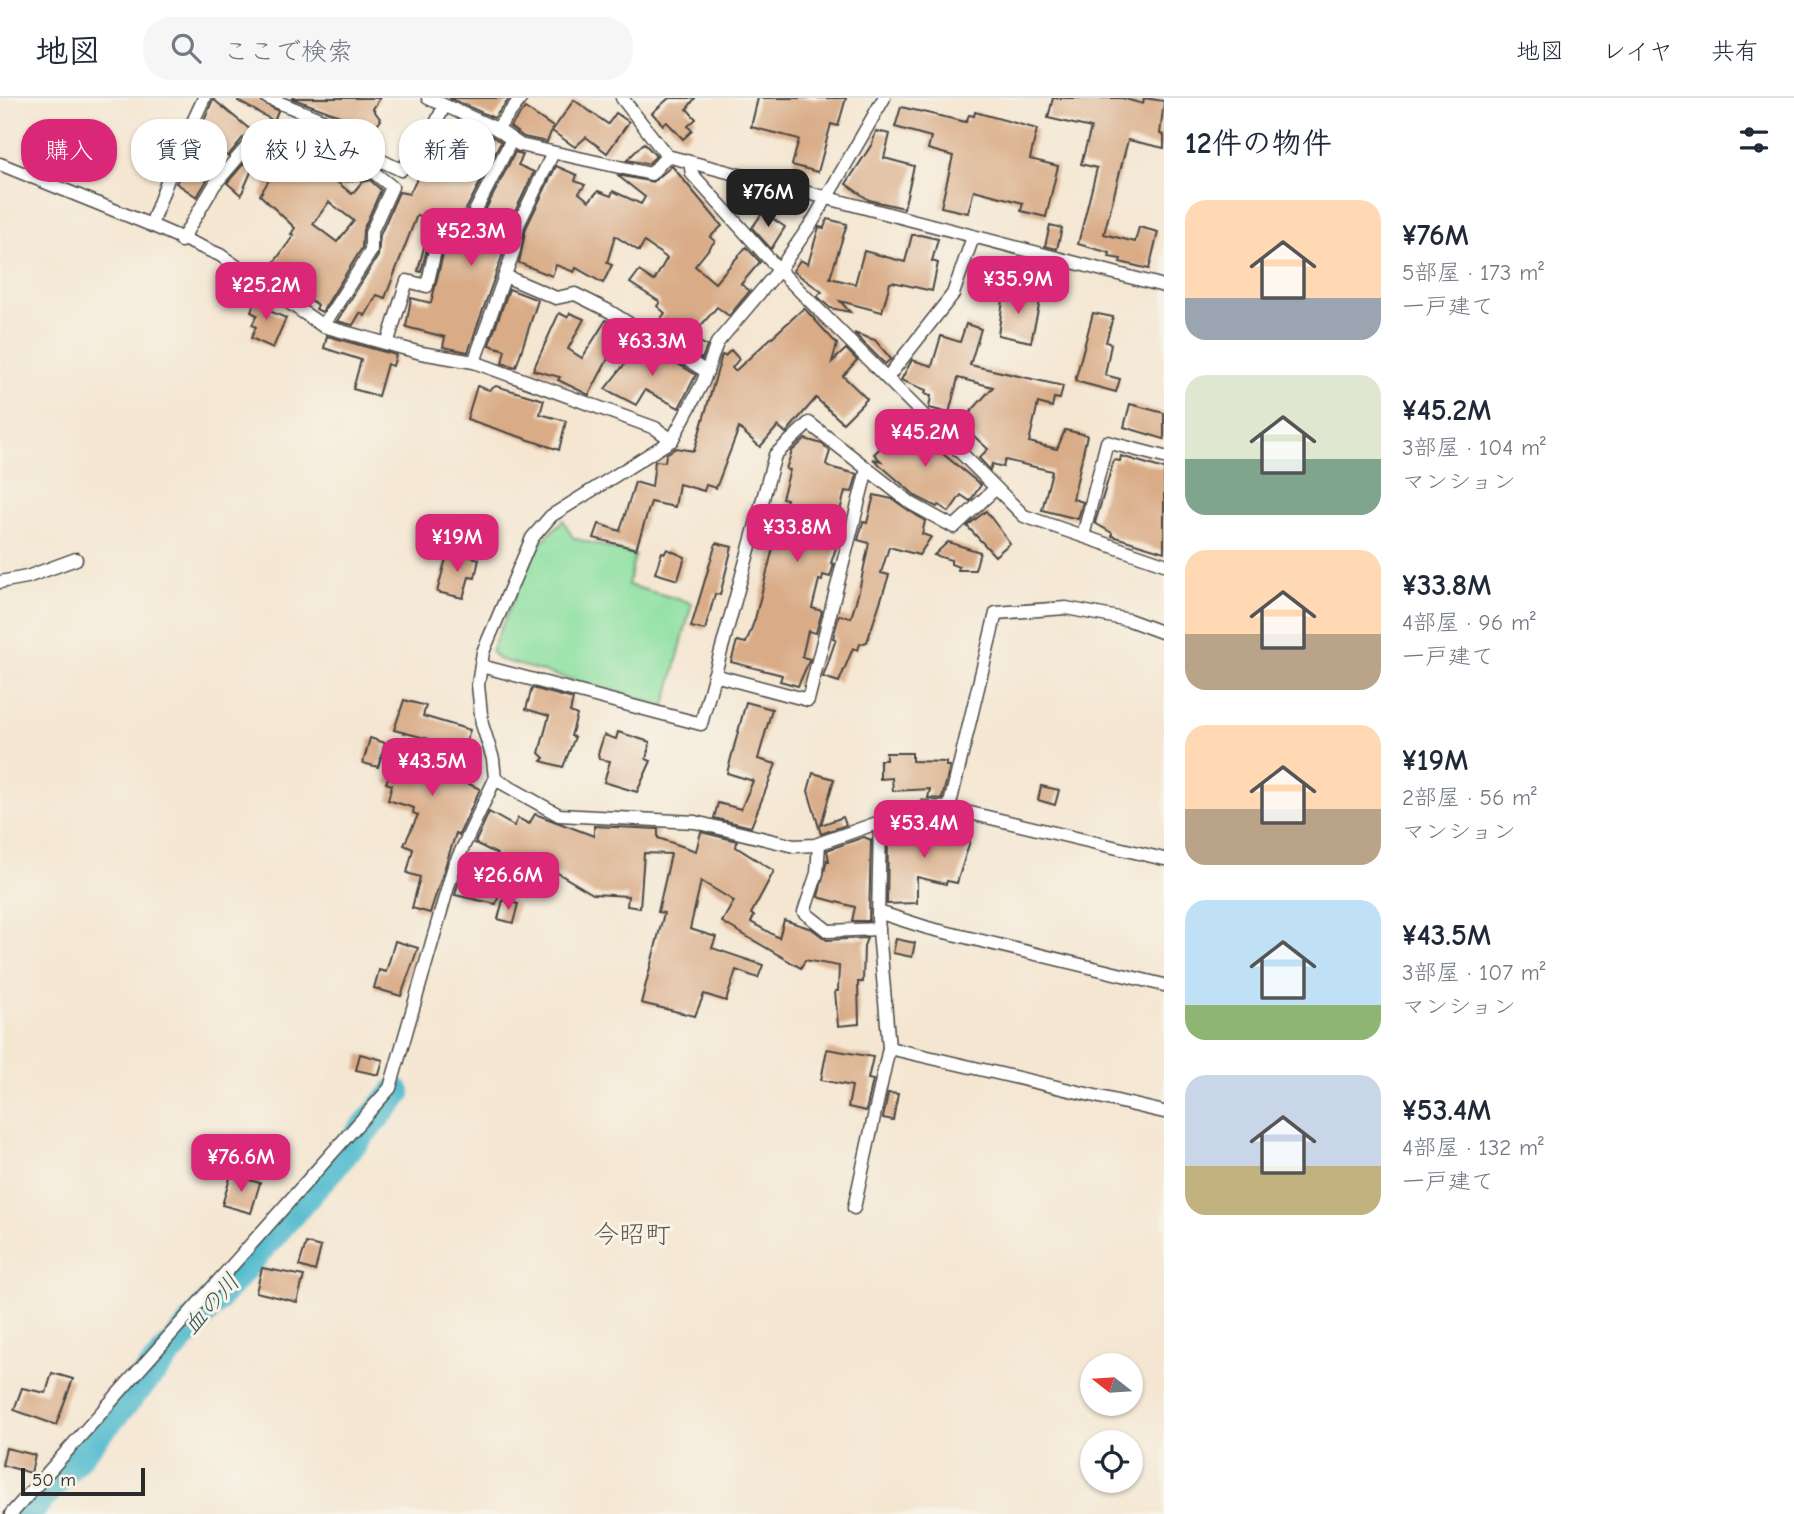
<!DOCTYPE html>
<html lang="ja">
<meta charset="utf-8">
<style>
body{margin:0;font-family:"Comic Neue","Klee One",sans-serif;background:#f6f6f7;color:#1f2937;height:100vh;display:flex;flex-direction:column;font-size:26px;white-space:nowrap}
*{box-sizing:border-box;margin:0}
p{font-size:23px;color:#747a83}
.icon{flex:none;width:38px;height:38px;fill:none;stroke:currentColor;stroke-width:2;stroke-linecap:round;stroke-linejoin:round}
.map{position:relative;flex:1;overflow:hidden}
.panel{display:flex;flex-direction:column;background:#fff;width:630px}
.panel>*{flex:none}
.banner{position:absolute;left:21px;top:21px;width:665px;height:63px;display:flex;gap:14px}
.needle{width:46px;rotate:287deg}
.fabs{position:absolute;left:1080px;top:1255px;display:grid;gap:14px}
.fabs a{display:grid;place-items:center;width:63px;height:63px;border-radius:50%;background:#fff;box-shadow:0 2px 5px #0004;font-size:35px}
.scale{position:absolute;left:21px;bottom:18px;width:124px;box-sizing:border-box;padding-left:7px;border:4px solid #2b2b2b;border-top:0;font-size:19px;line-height:24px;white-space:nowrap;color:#2b2b2b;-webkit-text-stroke:5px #f7f3e8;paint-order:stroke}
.price{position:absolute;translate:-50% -60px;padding:0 16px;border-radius:14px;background:#db2777;color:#fff;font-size:23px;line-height:46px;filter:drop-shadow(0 2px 4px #0008)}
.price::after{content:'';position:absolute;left:50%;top:42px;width:21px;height:16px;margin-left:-10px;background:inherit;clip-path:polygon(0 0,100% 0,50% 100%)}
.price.on{background:#222;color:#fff}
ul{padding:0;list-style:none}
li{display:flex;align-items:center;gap:21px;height:175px;padding:0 21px}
li span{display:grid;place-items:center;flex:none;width:196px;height:140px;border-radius:21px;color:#555}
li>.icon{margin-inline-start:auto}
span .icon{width:84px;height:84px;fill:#fffc;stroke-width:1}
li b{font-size:30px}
h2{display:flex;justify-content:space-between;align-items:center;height:84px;padding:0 21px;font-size:30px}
.chip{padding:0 24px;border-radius:28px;background:#fff;box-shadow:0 2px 5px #0004;font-size:24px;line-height:63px}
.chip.on{background:#db2777;color:#fff}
header{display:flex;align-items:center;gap:42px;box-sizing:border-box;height:98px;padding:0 35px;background:#fff;border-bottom:2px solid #e0e1e3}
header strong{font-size:33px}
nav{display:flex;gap:38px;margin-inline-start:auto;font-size:24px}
.search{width:490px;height:63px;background:#f6f6f7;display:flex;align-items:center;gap:18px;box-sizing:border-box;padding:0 24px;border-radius:28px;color:#747a83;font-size:26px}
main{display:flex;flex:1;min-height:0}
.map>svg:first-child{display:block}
.green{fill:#8de0a2;stroke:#5c8666;stroke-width:2}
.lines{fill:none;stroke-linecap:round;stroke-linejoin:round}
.river{stroke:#51bbce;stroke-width:30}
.building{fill:#d9ac87;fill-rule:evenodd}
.minor-casing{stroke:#494744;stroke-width:15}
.minor{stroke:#fff;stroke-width:12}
.labels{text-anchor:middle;stroke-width:6;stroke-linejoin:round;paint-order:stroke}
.water-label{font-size:24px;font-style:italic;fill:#36565c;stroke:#f7f3e8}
.quarter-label{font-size:26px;fill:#68584b;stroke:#f7f3e8}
</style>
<header>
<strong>地図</strong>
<div class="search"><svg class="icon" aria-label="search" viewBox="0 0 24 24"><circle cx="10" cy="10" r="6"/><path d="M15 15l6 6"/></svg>ここで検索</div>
<nav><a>地図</a><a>レイヤ</a><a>共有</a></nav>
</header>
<main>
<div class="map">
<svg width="1164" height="1416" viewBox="0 0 1164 1416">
<rect width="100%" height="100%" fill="#f7f3e8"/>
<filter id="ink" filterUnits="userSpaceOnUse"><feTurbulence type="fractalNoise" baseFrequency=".0143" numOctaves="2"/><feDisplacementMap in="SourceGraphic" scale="14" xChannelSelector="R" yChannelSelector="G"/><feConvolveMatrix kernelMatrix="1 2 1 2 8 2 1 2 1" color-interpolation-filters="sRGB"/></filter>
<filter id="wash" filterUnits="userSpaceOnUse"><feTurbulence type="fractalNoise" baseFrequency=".00686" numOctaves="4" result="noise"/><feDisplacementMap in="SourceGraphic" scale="28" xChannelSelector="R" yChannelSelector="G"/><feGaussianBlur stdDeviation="1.57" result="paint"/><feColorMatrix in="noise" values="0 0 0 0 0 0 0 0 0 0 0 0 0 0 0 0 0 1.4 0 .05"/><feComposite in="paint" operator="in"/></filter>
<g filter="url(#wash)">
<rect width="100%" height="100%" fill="#f4e6d1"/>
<polygon class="green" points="563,422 573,440 635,457 628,487 692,505 665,608 498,561 491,553 536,450"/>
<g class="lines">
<polyline class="river" points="26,1416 396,995"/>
</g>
<g id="blocks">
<g class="building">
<polygon points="239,0 255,0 278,13 274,23 238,3"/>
<polygon points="291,0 380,0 373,11 381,22 369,38 358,27 340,18"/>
<polygon points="449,0 510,0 494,20"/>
<polygon points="669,0 695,0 687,11 696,21 688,28 692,33 683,41 667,24 663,27 652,15"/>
<polygon points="758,0 846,0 838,28 831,26 818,74 792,67 799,41 751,29"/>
<polygon points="1053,0 1122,0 1143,6 1144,0 1164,3 1160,36 1164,37 1164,50 1128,42 1104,136 1135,144 1139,129 1158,134 1149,171 1120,164 1121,161 1109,159 1110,155 1078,146 1097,70 1081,66 1091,30 1048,20"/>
<polygon points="213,1 253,34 245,37 228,58 208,50 197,75 207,82 197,99 176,85 195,56 192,52"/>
<polygon points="574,2 608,26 616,15 629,24 607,55 586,39 575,49 552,33"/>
<polygon points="901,9 966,24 969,17 974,18 975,14 1037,31 1030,61 1058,68 1046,119 1021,113 1023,105 974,92 968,115 941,109 953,58 928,51 931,39 895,29"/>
<polygon points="525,10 553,29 547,44 524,39 510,29"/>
<polygon points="304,24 323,32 314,46 296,36"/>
<polygon points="876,33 890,36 884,60 914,68 904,110 869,102 846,86 872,46"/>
<polygon points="490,37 501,44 460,123 446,119 430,139 421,174 418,173 431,121 417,117 385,200 377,197 365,218 360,215 353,227 337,223 378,158 380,137 399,94 409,96 426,65 449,78 469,77"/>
<polygon points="644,45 656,58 648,66 627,62"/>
<polygon points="256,51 261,51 241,97 227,85"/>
<polygon points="515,54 523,57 518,67 534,74 510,124 505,150 468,254 443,249 445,239 406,229 411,200 431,205 445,148 452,138 463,144 471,140"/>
<path d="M 282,60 L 308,84 L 315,75 L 337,84 L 352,96 L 362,84 L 370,82 L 381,92 L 363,132 L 362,150 L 322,214 L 316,211 L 318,207 L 283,183 L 280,188 L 265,177 L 294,137 L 291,136 L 295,130 L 260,97 ZM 329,104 L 354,123 L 337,144 L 313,126 Z"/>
<polygon points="556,68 577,77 575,83 585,87 579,95 589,103 598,93 611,98 613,93 641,106 645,99 617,77 653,84 672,68 722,128 710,139 715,143 695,168 715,185 746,149 760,164 741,186 750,193 729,218 717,209 691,239 707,248 702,261 653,230 665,215 657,208 660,204 630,185 639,173 654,183 667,160 644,144 639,153 615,138 607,165 612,167 603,185 576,170 574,174 556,167 552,178 519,165 526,130"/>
<polygon points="763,114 785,129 771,151 752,130"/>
<polygon points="827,121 847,126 830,180 855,186 864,153 905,164 912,137 920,137 938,141 932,163 938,165 932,193 893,184 890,185 882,214 840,203 850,214 830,210 817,198 822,194 793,173 800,162 808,166 819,129 824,130"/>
<polygon points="1050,127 1062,130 1057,151 1045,148"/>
<polygon points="1019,160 1053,168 1050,181 1016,172"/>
<polygon points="1005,188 1018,191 1017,198 1040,203 1031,244 998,237"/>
<polygon points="254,191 271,203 267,212 286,220 273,250 251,240 256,229 252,227 257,217 251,214 258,196"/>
<polygon points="509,191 538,202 516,269 502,265 505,252 489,247"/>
<polygon points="804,210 837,246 832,264 846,251 857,262 843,278 867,301 843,325 816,300 786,335 778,328 760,349 739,330 716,390 706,387 704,393 679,386 675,409 651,404 636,451 594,440 599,426 620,433 635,384 652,389 655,363 665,364 666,356 676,350 694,353 722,257 725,258 731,252 739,261 732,270 735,273"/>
<polygon points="559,215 567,219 570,215 584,221 568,251 582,260 606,222 623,232 589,297 558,282 560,279 533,272"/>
<polygon points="1093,215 1113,219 1106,244 1111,246 1105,277 1120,281 1116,294 1075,283"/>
<polygon points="966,226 981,231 970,267 1063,288 1060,301 1054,300 1052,309 1038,305 1029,344 1057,351 1065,332 1087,337 1073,401 1083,404 1078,421 1042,412 1052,373 1005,362 1003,369 992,366 990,372 979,360 988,351 964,329 971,321 966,319 993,289 958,280 949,315 929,310 931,298 925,296 926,292 901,282 912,262 932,268 941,238 960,244"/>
<polygon points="854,235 875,242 891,261 885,266"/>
<polygon points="327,238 396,257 393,268 387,266 378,298 353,291 361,262 324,250"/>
<polygon points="642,244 696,277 679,310 645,292 636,307 605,291"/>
<polygon points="477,288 489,292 496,288 544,302 540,316 566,323 559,352 467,321"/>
<polygon points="1130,306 1164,315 1164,341 1124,329"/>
<polygon points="906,325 921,336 923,331 935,343 932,347 981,387 970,403 961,397 949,414 939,407 937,409 917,399 873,361 881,363 874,356"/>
<polygon points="805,341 822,346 830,353 826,366 829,369 857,376 852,394 845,393 839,417 846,419 831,465 834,466 830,479 823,477 822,483 819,482 812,510 822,513 816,535 808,533 802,559 810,561 798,588 780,583 782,577 731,564 737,543 746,545 755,521 774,446 770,444 771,440 764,438 768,423 780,427 787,401 782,400 790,372 786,371 792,353"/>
<polygon points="1121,358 1164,371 1164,454 1112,438 1112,435 1095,425 1114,362 1120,363"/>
<polygon points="874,397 892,401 925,423 922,436 931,439 919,457 889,449 881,475 889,477 867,544 860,546 858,552 853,550 839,584 823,579 836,541 833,540 839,517 851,520 859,493 869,445 858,442 863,424 867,425"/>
<polygon points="986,413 1010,445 995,458 967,428"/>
<polygon points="948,444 980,454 975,472 958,472 959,469 951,466 951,462 934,457"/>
<polygon points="716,445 732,449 720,497 715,496 705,532 691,529"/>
<polygon points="667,451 685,459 678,482 655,475 662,454 665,455"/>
<polygon points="448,453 479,461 475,480 469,479 463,500 437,494"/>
<polygon points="532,590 573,601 570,614 577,617 571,638 575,639 563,669 541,663 544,660 539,655 549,618 526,611"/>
<polygon points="404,602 426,608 423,618 470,632 454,679 480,691 459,737 456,735 430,815 412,810 420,779 407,775 413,751 404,747 418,717 413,715 414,710 388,702 392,687 386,685 394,665 419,672 429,641 394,632"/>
<polygon points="746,604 772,611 758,661 776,666 751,729 714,720 718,705 741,711 753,683 727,675"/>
<polygon points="618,634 650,644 646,661 651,663 637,694 604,684 610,663 599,661 598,656 604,637 616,641"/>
<polygon points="370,640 385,645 378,669 363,665"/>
<polygon points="886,655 912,655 912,663 946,664 946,668 950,668 942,701 928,700 930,691 893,693 892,680 880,681 880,662 886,662"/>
<polygon points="813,675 834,681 821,727 843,719 846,727 821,736 808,693"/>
<polygon points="1041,688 1059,692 1055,707 1038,702"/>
<polygon points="489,714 514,728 518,720 529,726 535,716 594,738 594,728 658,731 658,740 696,753 701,734 737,743 736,749 774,773 751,816 754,818 751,824 779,840 784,822 812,831 827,842 867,840 864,848 863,884 858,884 859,926 838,928 835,893 838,893 839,868 805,862 801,870 722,824 734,803 701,783 690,831 716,839 712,850 763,867 758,880 736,872 726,903 704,896 695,918 641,905 664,815 658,814 671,756 644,755 640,810 627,808 628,798 593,796 544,767 534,785 507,770 496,806 455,797 461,775 483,781 497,756 475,745"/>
<polygon points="926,718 942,718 940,732 965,738 964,742 970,743 957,785 947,783 946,786 917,779 917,805 887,806 888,741 906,743 909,728 924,730"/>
<polygon points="864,739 871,742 869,823 852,823 855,809 818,799 827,762 829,763 827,752"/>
<polygon points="503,802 518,806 513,825 498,821"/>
<polygon points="896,841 915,845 912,859 893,855"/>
<polygon points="395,843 418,850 401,898 374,890 379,872 386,874"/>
<polygon points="827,951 873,959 868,981 873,982 866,1013 848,1009 852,988 821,982"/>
<polygon points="360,956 383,962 379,977 356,972"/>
<polygon points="888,995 898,996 893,1022 883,1020"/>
<polygon points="231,1077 260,1085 251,1115 222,1107"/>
<polygon points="306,1145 321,1149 315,1173 299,1168"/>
<polygon points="262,1170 304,1178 297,1204 256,1194"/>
<polygon points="52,1275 73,1281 56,1327 14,1312 22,1290 46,1295"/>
<polygon points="6,1350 35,1357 31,1375 2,1367"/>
</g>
</g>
</g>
<g filter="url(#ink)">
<use href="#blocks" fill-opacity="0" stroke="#494744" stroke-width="2"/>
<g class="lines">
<defs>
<g id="minor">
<polyline points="204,0 173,67 151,127 220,157 323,228 421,255 474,264 655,330 672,342"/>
<polyline points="268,0 352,34 380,62 401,72 431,36 444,8"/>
<polyline points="428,0 497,31 520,47 651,76 667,58"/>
<polyline points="622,0 667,58 1164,188"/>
<polyline points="497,31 521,0"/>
<polyline points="313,65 336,26"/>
<polyline points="690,65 692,76 779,172 1024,418 1164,466"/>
<polyline points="0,66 151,127"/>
<polyline points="181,143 215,86 252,43 265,42 285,49 305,65 313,65 334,75 348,77 372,73 392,89 371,135 371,153 323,228"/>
<polyline points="505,178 556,200 575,196 609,213 707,274"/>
<polyline points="387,246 407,183 427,188 437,144 450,127 464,135 512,41"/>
<polyline points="474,264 514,152 518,127 553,55"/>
<polyline points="887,280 953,196 973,139"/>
<polyline points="1083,438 1107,344 1164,359"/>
<polyline points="0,484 27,479 76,461"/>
<polyline points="481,568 701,626 775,357 809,325 912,406 954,429 996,390"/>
<polyline points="714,577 808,602 867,371"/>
<polyline points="495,681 559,717 695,724 794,748 815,747 922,709 949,710 1164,761"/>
<polyline points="949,710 996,515 1066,510 1129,522 1164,535"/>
<polyline points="819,746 817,775 804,814 828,833 879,831"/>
<polyline points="878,814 928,830 1164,887"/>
<polyline points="889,950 1164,1014"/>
<polyline points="854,1110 889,950 878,821 880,724"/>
<polyline points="11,1416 390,990 454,768 495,681 493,661 482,626 478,587 483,554 532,440 551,418 672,342 703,284 717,245 779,172 813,123 884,0"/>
</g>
</defs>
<use href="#minor" class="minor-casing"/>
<use href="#minor" class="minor"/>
</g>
</g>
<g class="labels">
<g class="water-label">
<text transform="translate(211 1206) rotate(-49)" y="8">血の川</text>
</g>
<g class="quarter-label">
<text x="632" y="1145">今昭町</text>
</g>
</g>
</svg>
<div class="fabs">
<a><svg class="needle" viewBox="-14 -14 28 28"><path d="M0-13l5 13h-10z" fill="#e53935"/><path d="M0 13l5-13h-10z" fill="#747a83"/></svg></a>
<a><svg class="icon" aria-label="locate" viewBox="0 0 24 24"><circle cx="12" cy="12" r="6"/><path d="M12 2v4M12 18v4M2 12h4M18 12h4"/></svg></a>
</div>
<div class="scale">50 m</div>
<b class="price on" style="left:768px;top:131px">¥76M</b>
<b class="price" style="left:471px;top:170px">¥52.3M</b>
<b class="price" style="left:1018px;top:218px">¥35.9M</b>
<b class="price" style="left:266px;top:224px">¥25.2M</b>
<b class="price" style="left:652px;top:280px">¥63.3M</b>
<b class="price" style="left:925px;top:371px">¥45.2M</b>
<b class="price" style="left:797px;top:466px">¥33.8M</b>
<b class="price" style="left:457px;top:476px">¥19M</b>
<b class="price" style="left:432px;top:700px">¥43.5M</b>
<b class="price" style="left:924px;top:762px">¥53.4M</b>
<b class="price" style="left:508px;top:814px">¥26.6M</b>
<b class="price" style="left:241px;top:1096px">¥76.6M</b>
<div class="banner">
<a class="chip on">購入</a>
<a class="chip">賃貸</a>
<a class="chip">絞り込み</a>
<a class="chip">新着</a>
</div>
</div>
<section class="panel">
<h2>12件の物件<svg class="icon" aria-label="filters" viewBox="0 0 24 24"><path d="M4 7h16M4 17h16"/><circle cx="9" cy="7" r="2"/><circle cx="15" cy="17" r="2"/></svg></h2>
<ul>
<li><span style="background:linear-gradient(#ffd9b3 70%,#9aa5b1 0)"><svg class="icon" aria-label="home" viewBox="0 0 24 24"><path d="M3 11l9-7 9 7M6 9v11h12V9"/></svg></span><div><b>¥76M</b><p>5部屋 · 173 m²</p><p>一戸建て</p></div></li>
<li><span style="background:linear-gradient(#dfe7d0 60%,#7fa58c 0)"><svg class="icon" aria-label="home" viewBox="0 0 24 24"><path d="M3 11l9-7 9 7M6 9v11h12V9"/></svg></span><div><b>¥45.2M</b><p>3部屋 · 104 m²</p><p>マンション</p></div></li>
<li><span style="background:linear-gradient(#ffd9b3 60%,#b9a48a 0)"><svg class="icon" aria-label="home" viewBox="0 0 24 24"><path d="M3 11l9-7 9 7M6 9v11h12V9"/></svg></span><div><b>¥33.8M</b><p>4部屋 · 96 m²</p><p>一戸建て</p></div></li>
<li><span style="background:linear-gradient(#ffd9b3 60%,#b9a48a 0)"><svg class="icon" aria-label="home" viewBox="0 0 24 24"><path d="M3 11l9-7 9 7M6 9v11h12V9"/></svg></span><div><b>¥19M</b><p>2部屋 · 56 m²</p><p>マンション</p></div></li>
<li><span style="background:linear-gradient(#bfe0f5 75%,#8fb573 0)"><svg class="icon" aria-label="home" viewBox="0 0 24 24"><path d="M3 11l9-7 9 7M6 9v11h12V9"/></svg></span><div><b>¥43.5M</b><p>3部屋 · 107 m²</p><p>マンション</p></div></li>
<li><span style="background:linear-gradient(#c9d6e8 65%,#c2b280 0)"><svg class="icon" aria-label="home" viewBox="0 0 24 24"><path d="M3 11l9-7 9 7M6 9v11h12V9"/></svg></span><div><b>¥53.4M</b><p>4部屋 · 132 m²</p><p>一戸建て</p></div></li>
</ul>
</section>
</main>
